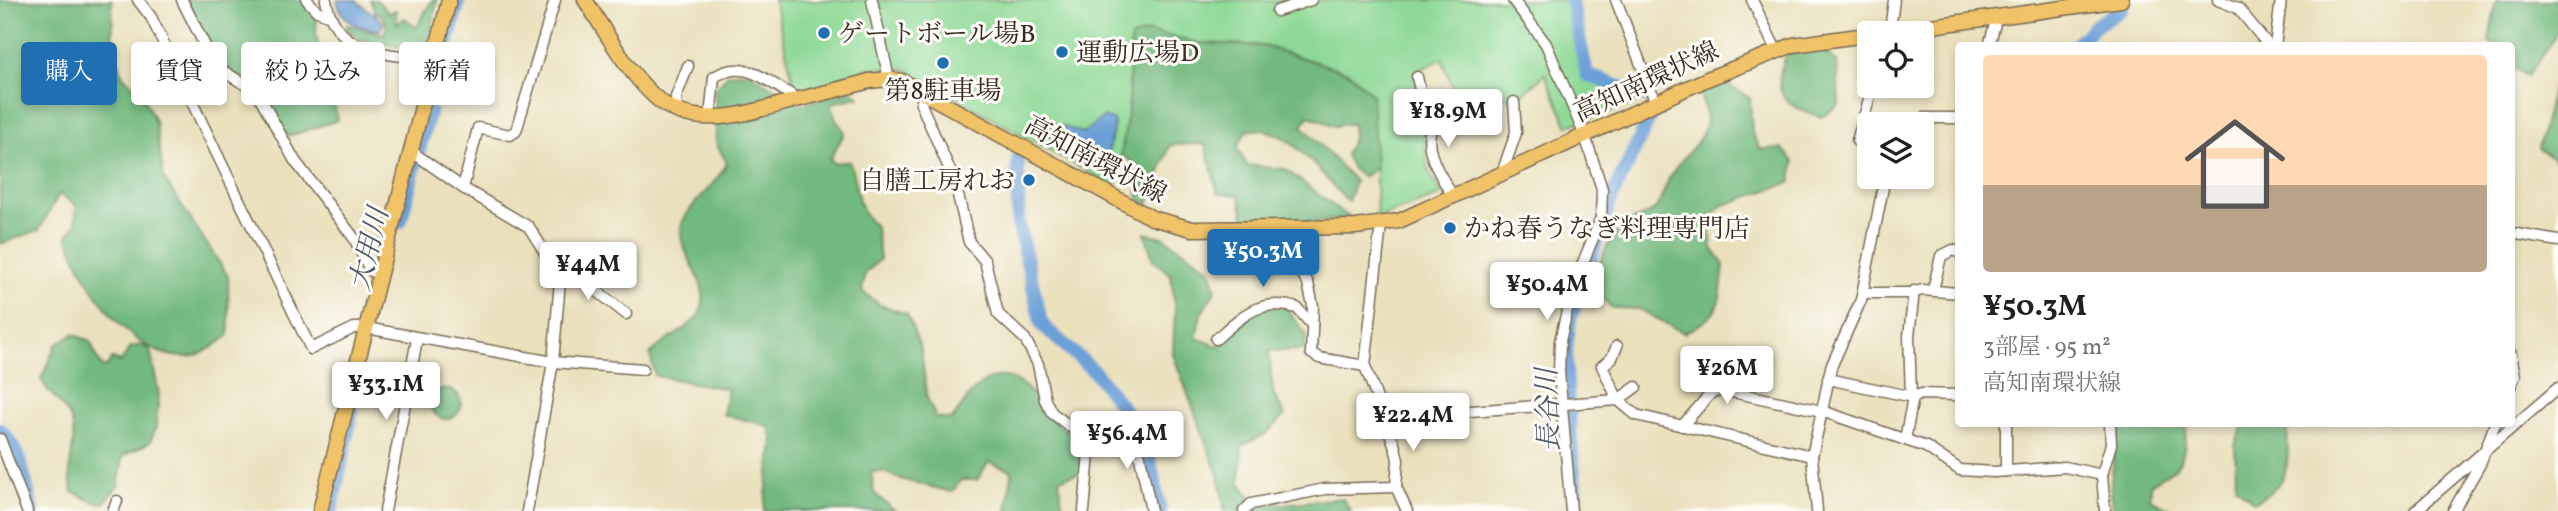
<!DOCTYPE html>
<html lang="ja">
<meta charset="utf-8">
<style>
body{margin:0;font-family:Vollkorn,"Noto Serif JP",serif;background:#f6f6f6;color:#202124;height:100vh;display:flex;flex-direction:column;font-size:26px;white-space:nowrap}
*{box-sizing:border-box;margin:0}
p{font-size:23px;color:#757577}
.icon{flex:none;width:38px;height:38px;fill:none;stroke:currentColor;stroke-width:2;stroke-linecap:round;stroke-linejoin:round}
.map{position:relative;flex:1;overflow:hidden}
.sheet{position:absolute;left:1955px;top:42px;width:560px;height:385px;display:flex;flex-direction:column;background:#fff;border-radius:7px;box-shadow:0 4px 10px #0003}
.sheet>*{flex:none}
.guide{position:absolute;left:21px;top:42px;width:665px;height:63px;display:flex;gap:14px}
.fabs{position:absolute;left:1857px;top:21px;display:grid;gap:14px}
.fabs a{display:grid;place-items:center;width:77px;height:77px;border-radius:7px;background:#fff;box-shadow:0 4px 10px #0003;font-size:35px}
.price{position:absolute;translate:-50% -60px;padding:0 16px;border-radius:7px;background:#fff;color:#222;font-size:23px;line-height:46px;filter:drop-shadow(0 2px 4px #0008)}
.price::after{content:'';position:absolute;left:50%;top:42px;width:21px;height:16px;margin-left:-10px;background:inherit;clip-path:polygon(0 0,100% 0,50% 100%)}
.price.selected{background:#1f6fb2;color:#fff}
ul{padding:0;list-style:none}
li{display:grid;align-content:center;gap:14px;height:371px;padding:0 28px}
li span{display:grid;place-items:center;height:217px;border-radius:7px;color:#555}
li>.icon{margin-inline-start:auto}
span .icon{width:126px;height:126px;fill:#fffc;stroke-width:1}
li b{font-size:30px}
.chip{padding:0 24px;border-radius:7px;background:#fff;box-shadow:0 4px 10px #0003;font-size:24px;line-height:63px}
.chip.selected{background:#1f6fb2;color:#fff}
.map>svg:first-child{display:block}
.green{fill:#8ed995;stroke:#64825a;stroke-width:2}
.forest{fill:#72b97e;stroke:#56724e;stroke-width:2}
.water{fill:#6a9fd7;stroke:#52647a;stroke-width:2}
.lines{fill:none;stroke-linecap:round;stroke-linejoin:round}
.river{stroke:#6a9fd7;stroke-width:14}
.minor-casing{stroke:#786a55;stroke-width:13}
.major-casing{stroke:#786a55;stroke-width:17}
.minor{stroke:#fff;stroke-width:10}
.major{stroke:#f1c369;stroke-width:14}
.poi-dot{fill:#1f6fb2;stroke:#fdfcf7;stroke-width:2.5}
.labels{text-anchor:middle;stroke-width:6;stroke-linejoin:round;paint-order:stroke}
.poi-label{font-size:26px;fill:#3b2a1e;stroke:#fdfcf7;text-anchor:start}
.street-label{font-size:26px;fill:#3b2a1e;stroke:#fdfcf7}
.water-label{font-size:28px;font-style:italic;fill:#4e5968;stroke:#fdfcf7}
</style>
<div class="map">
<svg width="2558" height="511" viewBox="0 0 2558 511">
<rect width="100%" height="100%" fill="#fdfcf7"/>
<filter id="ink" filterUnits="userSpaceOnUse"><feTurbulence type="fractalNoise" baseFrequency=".0143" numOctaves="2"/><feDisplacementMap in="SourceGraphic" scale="14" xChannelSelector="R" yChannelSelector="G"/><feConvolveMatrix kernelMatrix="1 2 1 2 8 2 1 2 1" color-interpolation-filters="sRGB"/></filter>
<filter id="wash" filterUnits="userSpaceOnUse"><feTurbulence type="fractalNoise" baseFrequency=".00686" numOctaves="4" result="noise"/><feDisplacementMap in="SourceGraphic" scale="28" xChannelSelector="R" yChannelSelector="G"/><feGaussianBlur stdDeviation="1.57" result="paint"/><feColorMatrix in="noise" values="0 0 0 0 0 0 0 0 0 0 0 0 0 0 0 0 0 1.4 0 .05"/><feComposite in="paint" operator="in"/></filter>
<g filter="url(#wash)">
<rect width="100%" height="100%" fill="#eae0bc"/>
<polygon class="green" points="774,0 1567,0 1584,79 1640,101 1568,126 1545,74 1515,101 1480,89 1456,96 1442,59 1414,72 1422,108 1428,170 1442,195 1377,218 1375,150 1348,72 1256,45 1198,43 1171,38 1129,107 1116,188 905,69 867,68 832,84 795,89"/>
<g class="forest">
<path d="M 0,0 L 112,0 L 113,45 L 123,76 L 142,94 L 155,121 L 164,179 L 228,276 L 229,335 C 218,344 201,357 186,357 C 129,358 84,283 67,236 L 76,225 L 76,205 L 59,194 L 39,230 L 0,244 Z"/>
<polygon points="185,0 301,0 317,14 316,35 338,120 289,136 281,129 258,89 225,71 226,66 216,59"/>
<polygon points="370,0 377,0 389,13 396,10 397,24 405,18 416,28 432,0 437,0 428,49 423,51 360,40 346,28 347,25 385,34 386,24 381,14 376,14"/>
<polygon points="2496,0 2558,0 2558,31 2527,77 2511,65 2511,46 2493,45 2489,41"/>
<path d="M 1149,32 L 1198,43 L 1264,46 L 1348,72 L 1372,94 L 1376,168 L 1363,177 L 1352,169 L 1345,154 L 1353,139 L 1352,123 L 1335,126 L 1309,116 L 1302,126 L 1355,181 L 1348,202 C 1323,178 1286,119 1246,131 L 1237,148 L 1247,165 L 1285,169 L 1350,218 L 1320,222 L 1245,221 L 1239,195 L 1218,193 L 1205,144 L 1170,145 L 1148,204 L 1138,198 L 1139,166 L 1121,155 L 1128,112 L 1131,37 Z"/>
<path d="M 1814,43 L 1837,62 L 1839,105 L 1822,117 C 1785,107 1770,94 1786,56 Z"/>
<polygon points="2557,70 2558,70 2558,163 2538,148"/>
<path d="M 748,72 L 801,105 L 851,90 L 859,97 L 831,103 L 836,120 L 845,132 L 830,159 L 834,163 L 849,161 C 860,188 853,208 876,227 L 880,259 L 865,274 L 862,291 L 880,305 L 907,314 L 921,350 L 927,398 L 936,418 L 951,420 C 965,404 973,382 997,377 C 1024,373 1039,405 1054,421 C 1061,428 1074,433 1079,441 C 1085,451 1083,462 1081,473 L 1059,479 L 1063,511 L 1007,511 L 1012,471 L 989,462 L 977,480 L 961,480 L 952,492 L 904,480 L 884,472 L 871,472 L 874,493 L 895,511 L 764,511 L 773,442 L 769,426 L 723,414 L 728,389 L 655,376 L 650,354 C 663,340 688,330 697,317 C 721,284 668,250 684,219 C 695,198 717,185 727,163 L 716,143 L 715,89 L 728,74 Z"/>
<path d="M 1720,80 L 1750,98 L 1752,133 L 1760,149 L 1783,149 L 1794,162 L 1791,182 L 1721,206 L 1708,219 L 1712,248 L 1724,265 C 1719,306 1723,314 1684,333 L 1639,309 L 1612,308 L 1593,289 C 1598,265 1605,240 1626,224 C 1634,218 1648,216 1655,209 C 1662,201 1665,185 1671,175 C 1693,141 1718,136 1699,92 Z"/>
<polygon points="1145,233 1163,237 1210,269 1216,289 1201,314 1196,338 1218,346 1256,309 1285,307 1306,334 1304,350 1269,351 1273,393 1285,415 1267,433 1242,446 1240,483 1255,503 1283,504 1342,498 1351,511 1225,511 1219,478 1173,354 1175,308 1171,275 1153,260"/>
<path d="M 73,334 L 90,341 L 100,364 L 106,368 L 112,359 L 121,362 L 131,347 L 141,345 L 150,350 L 159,395 L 156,427 L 150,442 L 123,456 L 118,486 L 104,503 L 96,503 L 73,492 C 64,464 79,442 71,420 C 64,404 49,395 41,379 L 56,345 Z"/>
<circle cx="446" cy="404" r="15"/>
<path d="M 2118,424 L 2187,424 C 2183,460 2185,466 2151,483 L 2150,499 L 2175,511 L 2112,511 L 2111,483 Z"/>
<path d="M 2244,424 L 2287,424 C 2288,464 2293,482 2254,502 L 2236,486 L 2235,445 Z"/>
</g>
<g class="water">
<path d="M 337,0 L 356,0 C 364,9 376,13 383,23 L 380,30 C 360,29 341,22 337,0 Z"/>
<polygon points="1103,117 1113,120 1114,125 1107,159 1102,164 1094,163 1074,145 1050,136 1050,128 1056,124 1083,133"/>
</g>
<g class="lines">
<g class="river">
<polyline points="1571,0 1587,75 1646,96"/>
<polyline points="2075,46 2095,26 2122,9 2123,2"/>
<polyline points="1018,158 1018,223 1042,325 1094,371 1145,437 1160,511"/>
<polyline points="400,222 459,0"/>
<path d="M 0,430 C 20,448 27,486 32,511"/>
<polyline points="331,511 352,411"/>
<polyline points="1577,511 1567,393 1566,347 1570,319 1610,201 1652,113"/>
</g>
</g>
</g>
<g filter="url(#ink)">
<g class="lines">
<defs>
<g id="minor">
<polyline points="138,0 151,17 311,349 354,328 366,328 553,362 643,369"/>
<polyline points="182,0 215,66 257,92 295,161 354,238 370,270 379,275"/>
<polyline points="307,0 317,11 328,15"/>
<path d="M 326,0 C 335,55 388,54 434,60"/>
<polyline points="872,0 889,79"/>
<polyline points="1513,0 1546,44 1585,136 1602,189 1601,219 1572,289 1560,341 1559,372 1571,511"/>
<polyline points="1616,0 1656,103"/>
<polyline points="1752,0 1776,50"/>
<polyline points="2218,0 2238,8 2269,46"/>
<polyline points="1277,11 1311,0"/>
<polyline points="1890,30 1894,0"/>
<polyline points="1989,46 1997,16"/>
<polyline points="2275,46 2281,0"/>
<polyline points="1417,77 1430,132"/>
<polyline points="925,93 921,104 955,182 969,242 985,261 998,314 1025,339 1038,364 1045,400 1052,413 1083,436 1089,453 1084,511"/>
<path d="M 1438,107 C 1440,120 1432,122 1430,133 C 1425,155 1444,181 1454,198"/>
<polyline points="677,111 676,97 688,66"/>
<path d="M 710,118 L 714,77 C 747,56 770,85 799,99"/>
<polyline points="1923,118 1958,118"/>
<polyline points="1869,149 1857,141 1873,86"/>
<polyline points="411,151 463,188 529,227 549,259 561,269 553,362 527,511"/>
<polyline points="1501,176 1516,133 1514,102"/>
<polyline points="463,188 478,128 510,135 516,131 555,0"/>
<polyline points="1381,225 1365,366 1395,447 1398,460 1396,487 1407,511"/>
<polyline points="1297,228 1298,267 1308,283 1313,306 1311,353 1319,358 1365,366"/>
<polyline points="2511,233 2558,241"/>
<polyline points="561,269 577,275 626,314"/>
<polyline points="1933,290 1941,256 1953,250 1958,252"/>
<polyline points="1863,293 1910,293 1923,290 1958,293"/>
<path d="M 1216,339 C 1242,316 1260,297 1297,308 L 1312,325"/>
<polyline points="1617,346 1612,358 1602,366 1618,400 1636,387"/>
<polyline points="2511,354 2515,376 2511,385"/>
<polyline points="1828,379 1913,397 1905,440"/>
<polyline points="1911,396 1909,336 1914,291"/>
<polyline points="1913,397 1922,394 1955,395"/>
<polyline points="1388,424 1417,415 1618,400 1636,415 1812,456"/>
<polyline points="2006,424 2006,471"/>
<polyline points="1682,426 1712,392 1723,390 1822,411 1831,367 1861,300 1885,177"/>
<polyline points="0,439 27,511"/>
<polyline points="1089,453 1129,439 1137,442 1151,511"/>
<polyline points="113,511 117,501"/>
<polyline points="385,511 417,339"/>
<polyline points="1244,511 1251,504 1325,489 1396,487"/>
<polyline points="1817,511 1812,456 1822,411 1926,447 1960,470 1994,472 2065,467 2102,475"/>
<polyline points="2105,511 2102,475 2111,444 2110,424"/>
<polyline points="2415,511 2558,388"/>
<polyline points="2453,511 2480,464 2495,424"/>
</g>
<g id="major">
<path d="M 585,0 C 606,32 626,70 654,96 C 694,134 750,112 796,100 C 820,94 845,88 869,81 L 889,79 L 902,81 L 1152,218 L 1192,229 L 1356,227 L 1399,221 L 1707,79 L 1793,45 L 2121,0"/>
<polyline points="320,511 449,0"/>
</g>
</defs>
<use href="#minor" class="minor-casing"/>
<use href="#major" class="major-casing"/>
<use href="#minor" class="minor"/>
<use href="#major" class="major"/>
</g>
</g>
<g class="poi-dot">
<circle cx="824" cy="33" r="7"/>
<circle cx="1062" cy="52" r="7"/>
<circle cx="943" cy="63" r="7"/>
<circle cx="1029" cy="180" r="7"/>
<circle cx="1450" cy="228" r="7"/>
</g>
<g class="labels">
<g class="poi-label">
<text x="838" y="42">ゲートボール場B</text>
<text x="1076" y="61">運動広場D</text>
<text x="943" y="99" text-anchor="middle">第8駐車場</text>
<text x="1015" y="189" text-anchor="end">自膳工房れお</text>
<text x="1464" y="237">かね春うなぎ料理専門店</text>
</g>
<g class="street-label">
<text transform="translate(1646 81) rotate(-25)" y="9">高知南環状線</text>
<text transform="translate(1096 159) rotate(28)" y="9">高知南環状線</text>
</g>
<g class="water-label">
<text transform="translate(368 249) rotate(-76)" y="10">大用川</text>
<text transform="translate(1547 410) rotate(-92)" y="10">長谷川</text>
</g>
</g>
</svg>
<div class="fabs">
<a><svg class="icon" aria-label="locate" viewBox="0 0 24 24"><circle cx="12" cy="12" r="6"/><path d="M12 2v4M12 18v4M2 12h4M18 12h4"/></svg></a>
<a><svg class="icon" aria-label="layers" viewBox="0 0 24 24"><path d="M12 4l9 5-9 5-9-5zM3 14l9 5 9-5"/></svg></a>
</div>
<b class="price" style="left:1448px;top:149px">¥18.9M</b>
<b class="price selected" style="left:1263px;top:289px">¥50.3M</b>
<b class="price" style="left:588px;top:302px">¥44M</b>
<b class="price" style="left:1547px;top:322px">¥50.4M</b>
<b class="price" style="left:1727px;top:406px">¥26M</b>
<b class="price" style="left:386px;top:422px">¥33.1M</b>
<b class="price" style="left:1413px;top:453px">¥22.4M</b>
<b class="price" style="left:1127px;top:471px">¥56.4M</b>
<div class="guide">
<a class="chip selected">購入</a>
<a class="chip">賃貸</a>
<a class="chip">絞り込み</a>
<a class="chip">新着</a>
</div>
<section class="sheet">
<ul>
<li><span style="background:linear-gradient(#ffd9b3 60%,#b9a48a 0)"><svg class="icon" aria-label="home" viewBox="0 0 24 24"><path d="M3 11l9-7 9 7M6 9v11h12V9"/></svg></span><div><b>¥50.3M</b><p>3部屋 · 95 m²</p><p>高知南環状線</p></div></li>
</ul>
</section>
</div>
